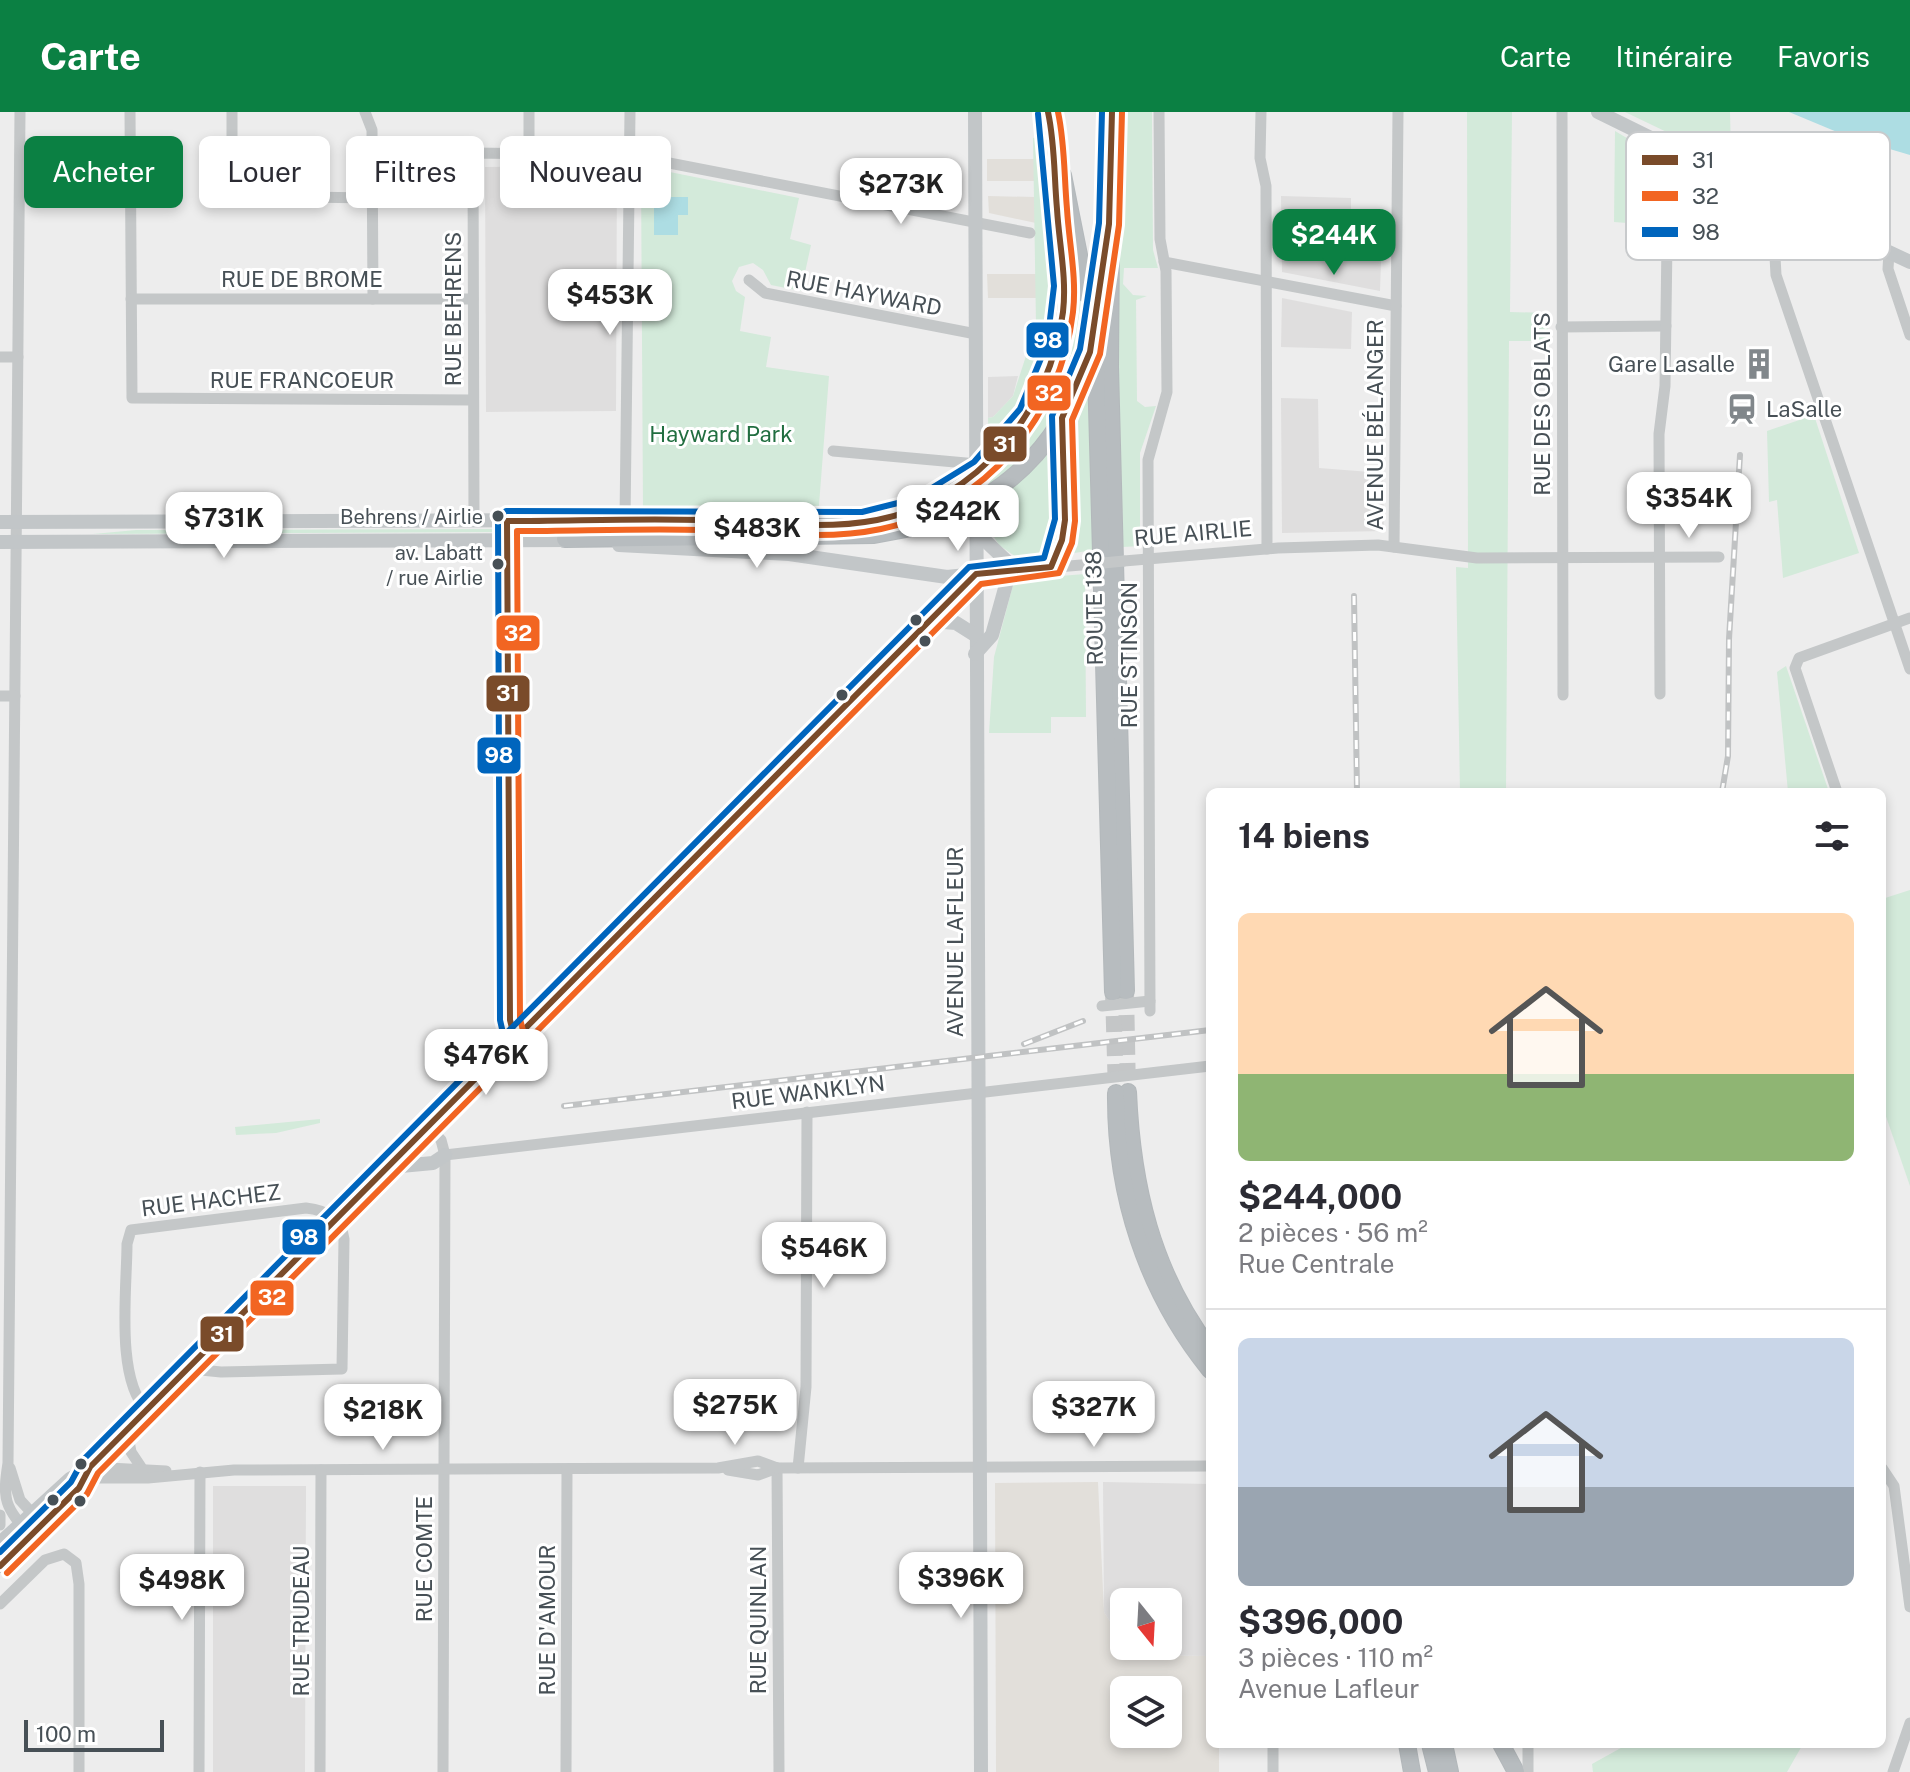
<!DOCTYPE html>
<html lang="fr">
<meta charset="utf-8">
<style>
body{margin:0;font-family:"Public Sans",sans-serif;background:#f7f7f7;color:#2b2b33;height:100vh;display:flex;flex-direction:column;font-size:30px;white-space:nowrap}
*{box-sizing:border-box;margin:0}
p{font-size:26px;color:#7c7c81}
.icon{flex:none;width:44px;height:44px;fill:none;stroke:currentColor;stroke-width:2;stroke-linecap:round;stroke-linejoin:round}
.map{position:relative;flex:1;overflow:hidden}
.panel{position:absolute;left:1206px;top:676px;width:680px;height:960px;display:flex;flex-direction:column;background:#fff;border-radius:12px;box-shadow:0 4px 12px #0003}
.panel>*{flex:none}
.banner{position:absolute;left:24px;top:24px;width:760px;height:72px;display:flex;gap:16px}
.needle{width:52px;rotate:162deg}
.fabs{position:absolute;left:1110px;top:1476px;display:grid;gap:16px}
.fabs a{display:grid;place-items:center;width:72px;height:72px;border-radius:12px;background:#fff;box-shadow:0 4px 12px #0003;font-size:40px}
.scale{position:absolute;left:24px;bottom:20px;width:140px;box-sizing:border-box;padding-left:8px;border:4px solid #475056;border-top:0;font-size:22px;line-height:28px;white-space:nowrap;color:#475056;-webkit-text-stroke:6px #fff;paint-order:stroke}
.price{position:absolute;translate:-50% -68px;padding:0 18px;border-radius:16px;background:#fff;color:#222;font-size:26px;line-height:52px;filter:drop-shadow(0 2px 4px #0008)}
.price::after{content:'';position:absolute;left:50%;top:48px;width:24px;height:18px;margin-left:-12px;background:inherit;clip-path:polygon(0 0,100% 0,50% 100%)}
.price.on{background:#0b8043;color:#fff}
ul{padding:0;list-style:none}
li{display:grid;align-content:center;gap:16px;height:424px;padding:0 32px}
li+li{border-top:2px solid #e1e1e2}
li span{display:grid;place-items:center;height:248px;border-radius:12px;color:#555}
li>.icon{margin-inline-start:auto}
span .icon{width:144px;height:144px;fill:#fffc;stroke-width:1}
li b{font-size:34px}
h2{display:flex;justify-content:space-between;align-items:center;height:96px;padding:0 32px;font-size:34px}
.pill{padding:0 28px;border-radius:12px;background:#fff;box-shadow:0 4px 12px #0003;font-size:28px;line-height:72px}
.pill.on{background:#0b8043;color:#fff}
header{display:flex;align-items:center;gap:48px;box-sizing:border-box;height:112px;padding:0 40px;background:#0b8043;color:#fff}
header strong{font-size:38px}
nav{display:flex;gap:44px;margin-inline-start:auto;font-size:28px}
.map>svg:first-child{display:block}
.commercial{fill:#e2dfda;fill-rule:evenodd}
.education{fill:#dfdede}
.green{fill:#d3eada}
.water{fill:#addde3}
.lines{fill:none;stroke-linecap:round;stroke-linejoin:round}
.highway-tunnel{stroke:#c4c6c7;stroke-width:16;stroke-dasharray:16 8;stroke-linecap:butt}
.highway-casing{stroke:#b3b8bb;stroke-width:18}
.minor{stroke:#c4c7c8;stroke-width:11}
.major{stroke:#c2c6c8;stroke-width:14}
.highway{stroke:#b7bcbf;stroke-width:16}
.rail-casing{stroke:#c0c2c3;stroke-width:6}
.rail{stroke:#fff;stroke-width:3;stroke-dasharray:9;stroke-linecap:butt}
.minor-bridge{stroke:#c4c7c8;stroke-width:11}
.bus-1-casing{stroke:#fff;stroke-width:12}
.bus-2-casing{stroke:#fff;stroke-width:12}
.bus-3-casing{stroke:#fff;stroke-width:12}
.bus-1{stroke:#7a4b2a;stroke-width:6}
.bus-2{stroke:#f26522;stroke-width:6}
.bus-3{stroke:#0065bd;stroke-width:6}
.bus-dot{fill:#475056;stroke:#fff;stroke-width:3}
.labels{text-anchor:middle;stroke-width:6;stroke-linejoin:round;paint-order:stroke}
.bus-label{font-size:20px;fill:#475056;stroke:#fff;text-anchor:end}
.street-label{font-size:22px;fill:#475056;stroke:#fff}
.poi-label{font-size:22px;fill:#475056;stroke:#fff;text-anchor:end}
.park-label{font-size:22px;fill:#216e40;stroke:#fff}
.key{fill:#fff;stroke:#c8cacc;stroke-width:2}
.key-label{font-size:22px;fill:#475056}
.line-badge{stroke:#fff;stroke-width:3}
.badge-label{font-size:22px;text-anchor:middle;font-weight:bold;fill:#fff}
</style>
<header>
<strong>Carte</strong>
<nav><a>Carte</a><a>Itinéraire</a><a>Favoris</a></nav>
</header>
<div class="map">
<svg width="1910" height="1660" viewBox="0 0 1910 1660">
<rect width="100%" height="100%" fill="#ededed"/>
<g class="commercial">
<polygon points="987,47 1034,47 1035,69 987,69"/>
<polygon points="988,84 1035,85 1036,111 989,101"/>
<polygon points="987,162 1036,162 1036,186 988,186"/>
<path d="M 1098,1370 L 1104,1500 L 1132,1543 L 1210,1544 L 1210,1632 L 1219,1632 L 1219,1660 L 996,1660 L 995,1371 ZM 1124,1578 L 1168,1578 L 1168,1622 L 1124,1622 Z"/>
</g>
<g class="education">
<polygon points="617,54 616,299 486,300 485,55"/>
<polygon points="1281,84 1351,86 1351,119 1382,121 1380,179 1282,160"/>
<polygon points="1282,186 1352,200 1351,237 1281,235"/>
<polygon points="1018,264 1013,284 993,305 988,306 988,265"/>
<polygon points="1281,286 1318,287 1319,356 1383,361 1384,419 1282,421"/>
<polygon points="1103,1370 1210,1372 1210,1544 1132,1543 1126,1534 1168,1534 1168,1490 1124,1490 1124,1531 1104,1500"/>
<polygon points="213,1374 306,1374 305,1660 213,1660"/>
</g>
<g class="green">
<path d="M 1032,0 L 1037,0 C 1043,36 1047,73 1052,109 C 1064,205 1061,262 994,337 L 994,350 C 1045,311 1072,232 1069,169 C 1068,147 1060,122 1063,102 L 1078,171 L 1086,237 L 1057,305 L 1029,341 L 994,373 L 994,384 L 1023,361 L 1058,322 L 1057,429 L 1049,444 L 1016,445 L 999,433 L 991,420 L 988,306 L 993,305 L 1013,284 L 1036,213 L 1033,26 L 1038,25 Z"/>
<polygon points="1120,0 1152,0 1153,138 1158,156 1124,156 1123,172 1133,183 1147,184 1136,188 1137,289 1145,295 1156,294 1140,341 1140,434 1123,435 1117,210"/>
<polygon points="1467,0 1512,0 1510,200 1548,201 1548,229 1509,229 1506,680 1460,680 1456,455 1468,456"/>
<polygon points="1625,0 1730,0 1731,40 1675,24"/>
<polygon points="1615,19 1657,44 1731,62 1733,99 1718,100 1719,118 1614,110"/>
<polygon points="645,55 799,86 790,127 811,133 801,179 771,173 763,158 753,151 739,155 732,169 736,179 745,185 740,219 771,225 766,255 829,264 818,406 759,407 747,401 643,400 641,59"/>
<path d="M 1089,264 L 1094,438 L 1061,443 C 1080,401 1062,354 1069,310 C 1072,294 1081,279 1089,264 Z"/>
<polygon points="1814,303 1859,441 1783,466 1777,388 1769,390 1767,319"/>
<polygon points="496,417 496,420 93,422 136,418"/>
<polygon points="1085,462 1086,605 1051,605 1051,621 989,621 994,545 1013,473 1022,467"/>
<polygon points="1786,554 1829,680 1788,680 1777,560"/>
<polygon points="1910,778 1910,1074 1882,993 1882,787"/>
<polygon points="320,1007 320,1011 276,1021 236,1023 235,1015"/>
<polygon points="1628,1632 1803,1632 1787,1660 1593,1660 1592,1652"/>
</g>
<g class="water">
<polygon points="1789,0 1910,0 1910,43 1849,25"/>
<polygon points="688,85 688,103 678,103 678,123 654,123 654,85"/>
</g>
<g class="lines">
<g class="highway-tunnel">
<polyline points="959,373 994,345"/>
<polyline points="959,400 994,379"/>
<polyline points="1126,879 1128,980"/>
<polyline points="1113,880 1116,981"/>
</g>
<defs>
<g id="highway">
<polyline points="1048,0 1057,36"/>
<polyline points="1112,0 1110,255 1126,879"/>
<polyline points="1063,63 1087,183"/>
<polyline points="1096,258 1113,880"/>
<path d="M 994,345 C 1089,251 1058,145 1055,26"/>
<path d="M 994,379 C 1045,345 1082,286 1093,226 C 1097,206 1098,185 1101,165"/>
<polyline points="625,408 861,411 907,400 959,373"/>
<polyline points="565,427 874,423 917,415 959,400"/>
<path d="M 1128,980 C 1132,1074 1152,1160 1210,1237"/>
<path d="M 1116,981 C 1115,1082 1146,1179 1210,1258"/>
<polyline points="1407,1632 1412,1660"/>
<polyline points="1430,1632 1437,1660"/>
<polyline points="1444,1632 1450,1660"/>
<polyline points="1501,1632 1516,1660"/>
</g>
</defs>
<use href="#highway" class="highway-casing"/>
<g class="minor">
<path d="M 20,0 L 8,1351 C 2,1389 5,1395 31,1424"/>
<polyline points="130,0 132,286 473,288"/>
<polyline points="232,0 232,72 236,84 372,86"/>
<polyline points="365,0 372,18 373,187"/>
<polyline points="529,0 529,41"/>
<polyline points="1261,0 1260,46 1266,74 1267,437"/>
<polyline points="1562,0 1563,583"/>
<polyline points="1782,80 1773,108 1776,163 1910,557"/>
<polyline points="1889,140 1888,157 1910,223"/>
<polyline points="1164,150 1396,194"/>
<polyline points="749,168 765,181 976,222"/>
<polyline points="131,187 473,187"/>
<polyline points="1561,215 1666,214"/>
<polyline points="0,245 18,245"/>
<polyline points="833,339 977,352"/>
<polyline points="625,408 630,0"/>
<polyline points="474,409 473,41 628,43 1030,121"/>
<polyline points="1394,435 1398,0"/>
<polyline points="1124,449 1278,436 1378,433 1477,446 1719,445"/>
<polyline points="976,462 1093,452"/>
<polyline points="1660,582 1659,322 1665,274 1667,130"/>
<polyline points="0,584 15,584"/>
<polyline points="1837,680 1795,556 1799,546 1910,506"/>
<polyline points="1102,894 1150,889"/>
<polyline points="1150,899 1148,348 1167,280 1166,159 1160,127 1159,0"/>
<polyline points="429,1015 441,1028 445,1043 443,1660"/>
<polyline points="445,1043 1210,954"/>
<path d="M 147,1298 C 115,1268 127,1175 127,1132 L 131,1118 L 306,1096 C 325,1098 341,1106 344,1127 L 342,1257 L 221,1260 L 201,1258 L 193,1252"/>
<polyline points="127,1318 131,1340 141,1355"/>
<polyline points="90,1355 166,1359"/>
<polyline points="10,1356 20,1388 43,1413"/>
<polyline points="777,1356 779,1660"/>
<polyline points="798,1356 806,1275 807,1000"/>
<polyline points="1882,1356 1894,1374 1910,1495"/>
<polyline points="728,1358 758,1363 777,1356 1210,1354"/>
<polyline points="84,1366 148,1366 234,1358 718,1356 758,1349 777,1356"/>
<polyline points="0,1403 0,1413"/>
<polyline points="0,1492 45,1448 64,1442 76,1451 79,1472 79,1660"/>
<polyline points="1273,1632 1273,1660"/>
<polyline points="1528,1632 1528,1660"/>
<polyline points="199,1660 200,1360"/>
<polyline points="320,1660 321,1358"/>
<polyline points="566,1660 567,1357"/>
<polyline points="1893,1660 1910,1611"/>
</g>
<g class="major">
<polyline points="975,0 981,1660"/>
<polyline points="1598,0 1659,30 1751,60 1846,120 1910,150"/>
<polyline points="0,410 625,408"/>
<polyline points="507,421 510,908 515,928"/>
<polyline points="0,430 574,428"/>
<polyline points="619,433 789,442 947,465 976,462"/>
<polyline points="931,509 956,511 975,523"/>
<polyline points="975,542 992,523 1007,469 1016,458 977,421"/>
<polyline points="390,1055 433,1051 445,1043"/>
<polyline points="0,1431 70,1367 90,1356"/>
<polyline points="0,1454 79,1376 90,1355 184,1260 976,462"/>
</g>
<use href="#highway" class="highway"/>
<defs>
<g id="rail">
<polyline points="1354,484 1357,680"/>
<polyline points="1722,680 1728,644 1729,527 1740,343"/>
<polyline points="1024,932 1083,909"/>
<polyline points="564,994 1210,918"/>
</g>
</defs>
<use href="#rail" class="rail-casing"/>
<use href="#rail" class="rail"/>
<polyline class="minor-bridge" points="1093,452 1124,449"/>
<defs>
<g id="bus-1">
<path d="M 515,928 L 510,908 L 507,409 C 572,409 637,406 702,408 C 760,409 820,419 877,408 C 979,388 1050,299 1063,200 C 1067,166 1059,131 1057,97 C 1054,64 1055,32 1048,0"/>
<polyline points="0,1454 79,1376 90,1355 976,462 1051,455 1062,428 1065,408 1062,306 1090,240 1109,112 1112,0"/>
</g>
<g id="bus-2">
<path d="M 525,926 L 520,907 L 517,419 C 580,419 643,416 705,418 C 764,420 824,429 881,417 C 986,395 1061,304 1073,200 C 1077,166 1069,131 1067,97 C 1064,64 1065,32 1058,0"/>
<polyline points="7,1461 87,1382 98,1361 981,472 1059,461 1072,431 1075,409 1072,308 1100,242 1119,113 1122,0"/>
</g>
<g id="bus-3">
<polyline points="505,930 500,908 498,404 506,399 862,400 914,387 974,350 1020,297 1047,232 1054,174 1038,2"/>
<polyline points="0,1440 71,1370 83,1348 969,455 1044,446 1055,407 1052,304 1080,237 1099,111 1102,0"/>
</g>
</defs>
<use href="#bus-1" class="bus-1-casing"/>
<use href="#bus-2" class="bus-2-casing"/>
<use href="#bus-3" class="bus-3-casing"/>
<use href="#bus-1" class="bus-1"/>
<use href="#bus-2" class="bus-2"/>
<use href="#bus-3" class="bus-3"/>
</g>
<defs>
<symbol id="building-bare" viewBox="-9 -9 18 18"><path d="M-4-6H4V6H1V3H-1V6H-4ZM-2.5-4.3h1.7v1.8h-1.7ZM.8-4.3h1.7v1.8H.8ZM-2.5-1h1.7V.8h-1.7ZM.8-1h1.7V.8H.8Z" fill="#81878b" stroke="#fff" stroke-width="2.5" paint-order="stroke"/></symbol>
<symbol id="station-bare" viewBox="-9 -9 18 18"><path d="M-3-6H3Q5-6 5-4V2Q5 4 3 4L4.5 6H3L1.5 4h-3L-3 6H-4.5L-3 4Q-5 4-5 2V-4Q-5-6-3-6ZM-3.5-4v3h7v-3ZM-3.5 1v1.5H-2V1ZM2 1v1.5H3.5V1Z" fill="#81878b" stroke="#fff" stroke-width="2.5" paint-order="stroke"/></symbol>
</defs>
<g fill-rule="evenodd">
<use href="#building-bare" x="1737" y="230" width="44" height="44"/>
<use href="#station-bare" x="1720" y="275" width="44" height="44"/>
</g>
<g class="bus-dot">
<circle cx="498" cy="404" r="7"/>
<circle cx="498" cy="452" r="7"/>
<circle cx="916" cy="508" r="7"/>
<circle cx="925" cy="529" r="7"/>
<circle cx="842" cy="583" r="7"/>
<circle cx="81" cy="1352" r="7"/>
<circle cx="53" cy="1388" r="7"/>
<circle cx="80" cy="1389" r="7"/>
</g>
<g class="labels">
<g class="bus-label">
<text x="483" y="412">Behrens / Airlie</text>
<text x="483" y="448">av. Labatt<tspan x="483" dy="25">/ rue Airlie</tspan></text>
</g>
<g class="street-label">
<text x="302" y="175">RUE DE BROME</text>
<text transform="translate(864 181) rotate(11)" y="8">RUE HAYWARD</text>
<text transform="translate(453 197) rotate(-90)" y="8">RUE BEHRENS</text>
<text x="302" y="276">RUE FRANCOEUR</text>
<text transform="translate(1542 292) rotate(-90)" y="8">RUE DES OBLATS</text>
<text transform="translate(1375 313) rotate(-90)" y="8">AVENUE BÉLANGER</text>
<text transform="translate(1193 421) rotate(-5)" y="8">RUE AIRLIE</text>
<text transform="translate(1094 496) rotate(-91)" y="8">ROUTE 138</text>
<text transform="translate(1129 543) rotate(-90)" y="8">RUE STINSON</text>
<text transform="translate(955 830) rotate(-90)" y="8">AVENUE LAFLEUR</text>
<text transform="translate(808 980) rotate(-7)" y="8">RUE WANKLYN</text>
<text transform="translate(211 1088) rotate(-7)" y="8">RUE HACHEZ</text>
<text transform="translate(424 1447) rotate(-90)" y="8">RUE COMTE</text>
<text transform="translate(547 1508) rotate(-90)" y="8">RUE D'AMOUR</text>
<text transform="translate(758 1508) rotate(-90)" y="8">RUE QUINLAN</text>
<text transform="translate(301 1509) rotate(-90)" y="8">RUE TRUDEAU</text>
</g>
<g class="poi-label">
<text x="1735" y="260">Gare Lasalle</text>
<text x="1766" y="305" text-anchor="start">LaSalle</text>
</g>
<g class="park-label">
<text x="721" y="330">Hayward Park</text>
</g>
</g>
<rect x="1626" y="20" width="264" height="128" rx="12" class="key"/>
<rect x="1642" y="43" width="36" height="10" fill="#7a4b2a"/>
<rect x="1642" y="79" width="36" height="10" fill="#f26522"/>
<rect x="1642" y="115" width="36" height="10" fill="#0065bd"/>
<g class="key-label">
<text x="1692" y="56">31</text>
<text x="1692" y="92">32</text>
<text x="1692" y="128">98</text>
</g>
<g class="line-badge">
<rect x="1025" y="209" width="45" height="38" rx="8" fill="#0065bd"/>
<rect x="1026" y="262" width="46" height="38" rx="8" fill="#f26522"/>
<rect x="982" y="313" width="46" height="38" rx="8" fill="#7a4b2a"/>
<rect x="495" y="502" width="46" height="38" rx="8" fill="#f26522"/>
<rect x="485" y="562" width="46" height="39" rx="8" fill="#7a4b2a"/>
<rect x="476" y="624" width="46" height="39" rx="8" fill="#0065bd"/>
<rect x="281" y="1106" width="46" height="38" rx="8" fill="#0065bd"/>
<rect x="249" y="1167" width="46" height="38" rx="8" fill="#f26522"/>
<rect x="199" y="1203" width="46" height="38" rx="8" fill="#7a4b2a"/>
</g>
<g class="badge-label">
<text x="1048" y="236">98</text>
<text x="1049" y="289">32</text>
<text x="1005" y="340">31</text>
<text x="518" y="529">32</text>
<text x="508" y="589">31</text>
<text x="499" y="651">98</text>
<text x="304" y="1133">98</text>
<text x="272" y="1193">32</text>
<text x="222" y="1230">31</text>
</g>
</svg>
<div class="fabs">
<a><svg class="needle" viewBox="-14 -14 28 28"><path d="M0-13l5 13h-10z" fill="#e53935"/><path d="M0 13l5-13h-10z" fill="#7c7c81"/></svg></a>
<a><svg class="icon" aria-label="layers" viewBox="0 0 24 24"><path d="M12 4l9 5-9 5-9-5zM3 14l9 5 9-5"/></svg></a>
</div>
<div class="scale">100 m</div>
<b class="price" style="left:901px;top:114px">$273K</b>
<b class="price on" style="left:1334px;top:165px">$244K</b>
<b class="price" style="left:610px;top:225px">$453K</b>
<b class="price" style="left:1689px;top:428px">$354K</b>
<b class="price" style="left:958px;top:441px">$242K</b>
<b class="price" style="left:224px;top:448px">$731K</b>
<b class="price" style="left:757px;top:458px">$483K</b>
<b class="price" style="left:486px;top:985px">$476K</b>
<b class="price" style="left:824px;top:1178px">$546K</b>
<b class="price" style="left:735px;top:1335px">$275K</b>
<b class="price" style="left:1094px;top:1337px">$327K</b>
<b class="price" style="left:383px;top:1340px">$218K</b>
<b class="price" style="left:961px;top:1508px">$396K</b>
<b class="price" style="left:182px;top:1510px">$498K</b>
<div class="banner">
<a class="pill on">Acheter</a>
<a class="pill">Louer</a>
<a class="pill">Filtres</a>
<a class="pill">Nouveau</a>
</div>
<section class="panel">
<h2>14 biens<svg class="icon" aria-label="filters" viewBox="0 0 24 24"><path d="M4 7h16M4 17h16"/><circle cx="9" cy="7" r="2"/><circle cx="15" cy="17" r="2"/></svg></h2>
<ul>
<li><span style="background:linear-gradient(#ffd9b3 65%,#8fb573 0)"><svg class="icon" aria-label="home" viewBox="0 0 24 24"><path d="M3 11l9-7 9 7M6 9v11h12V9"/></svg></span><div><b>$244,000</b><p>2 pièces · 56 m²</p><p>Rue Centrale</p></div></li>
<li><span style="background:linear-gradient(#c9d6e8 60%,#9aa5b1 0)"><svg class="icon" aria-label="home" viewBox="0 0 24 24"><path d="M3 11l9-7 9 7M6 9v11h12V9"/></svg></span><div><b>$396,000</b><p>3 pièces · 110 m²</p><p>Avenue Lafleur</p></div></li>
</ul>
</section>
</div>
